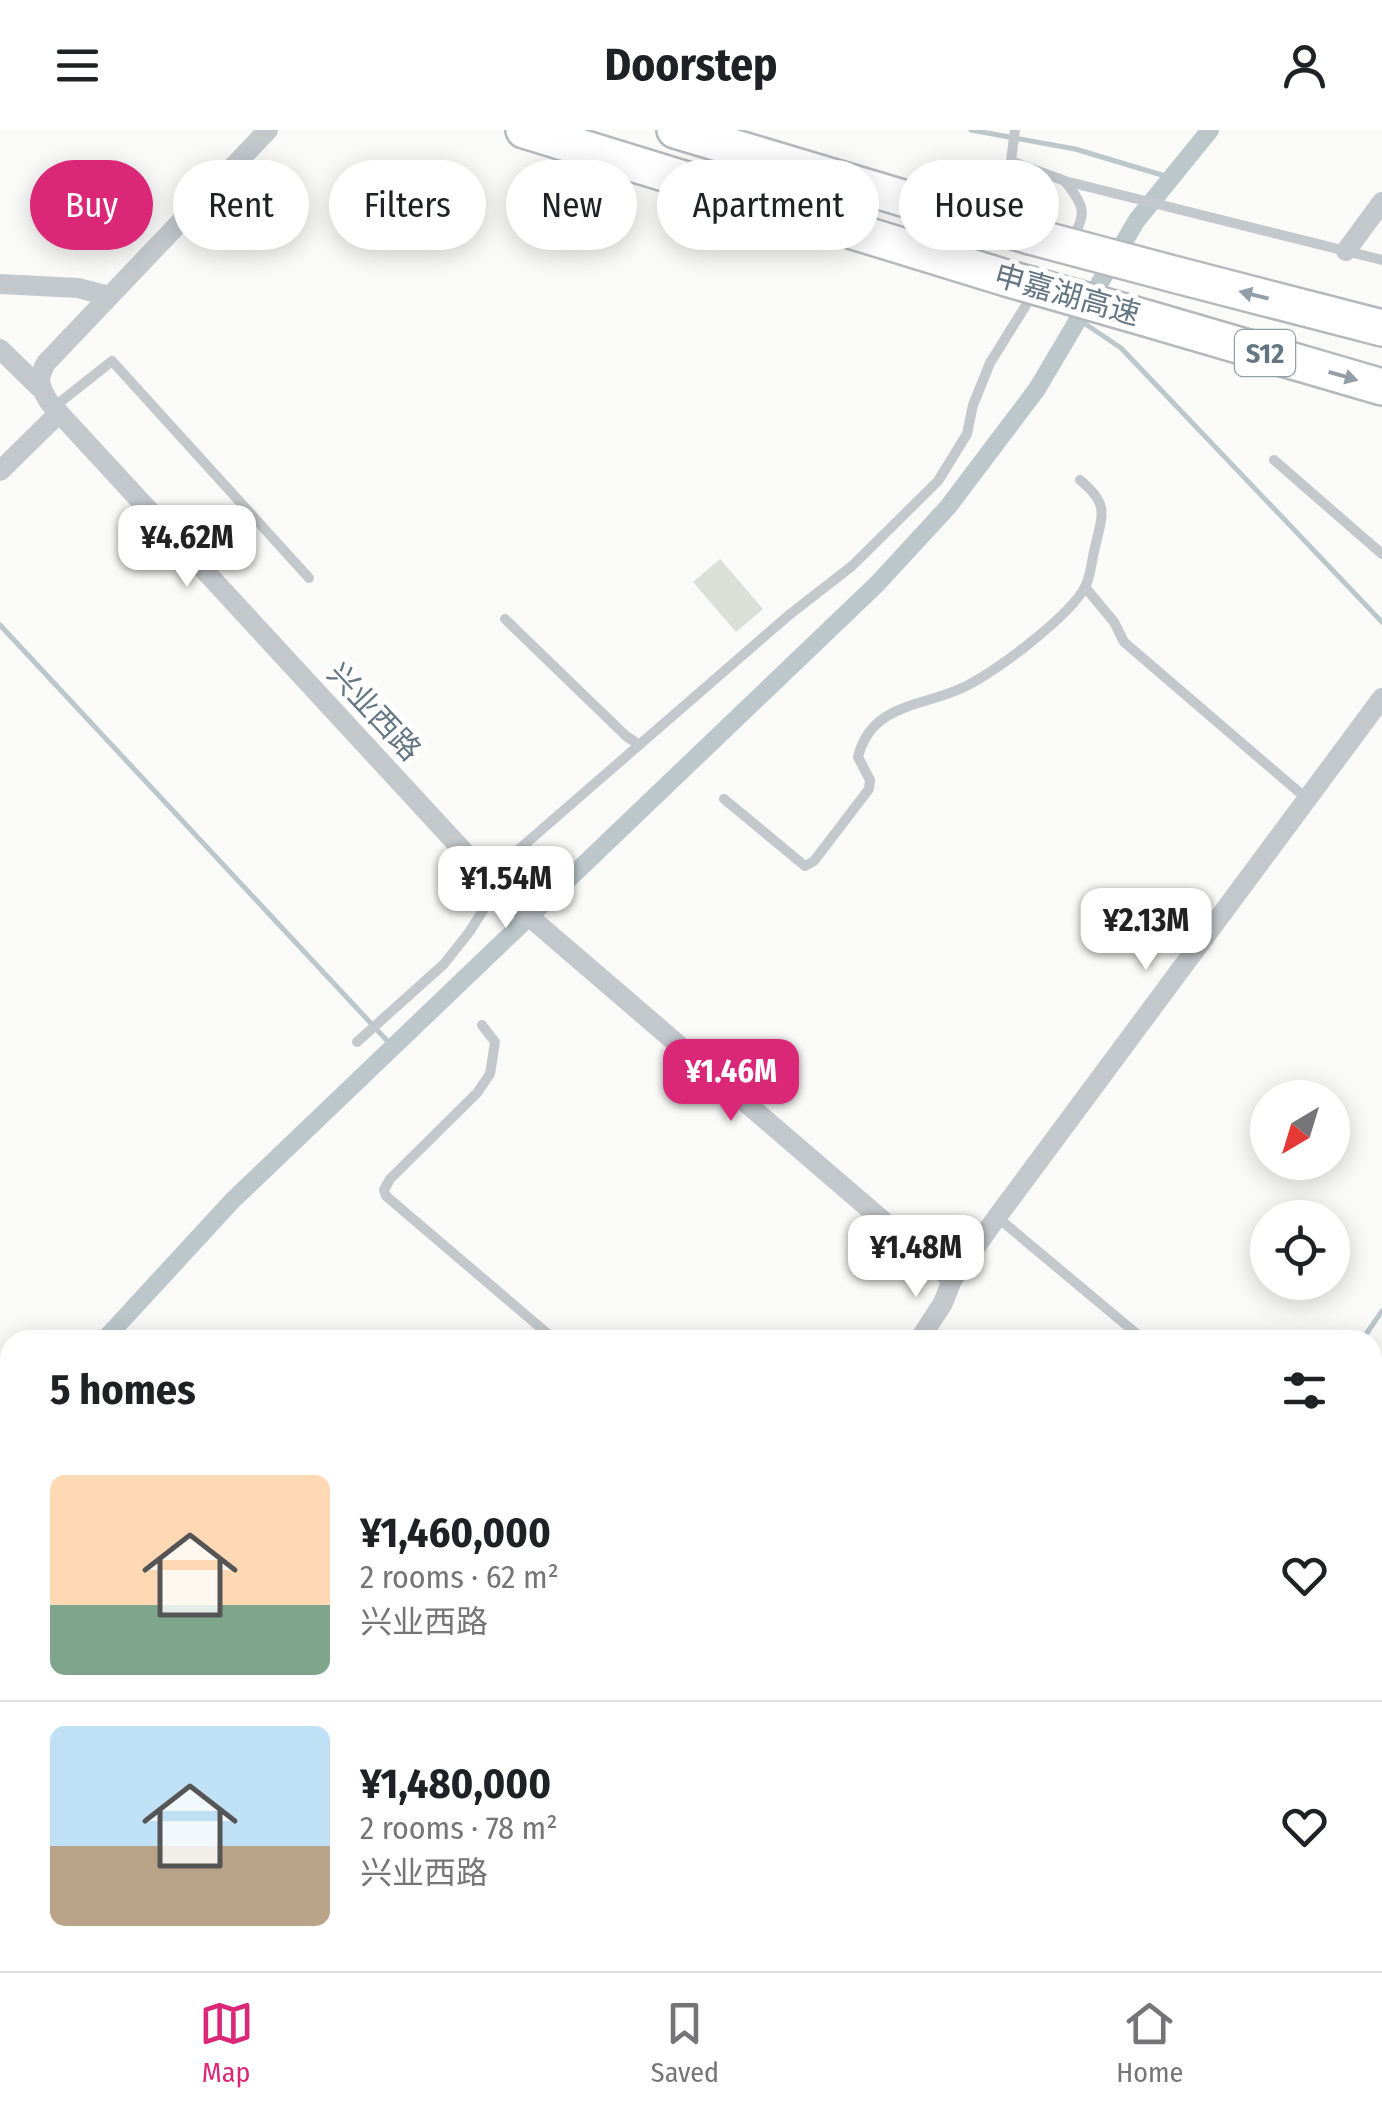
<!DOCTYPE html>
<meta charset="utf-8">
<style>
body{margin:0;font-family:"Fira Sans Condensed","Noto Sans SC",sans-serif;background:#f2f2f2;color:#202124;height:100vh;display:flex;flex-direction:column;font-size:38px;white-space:nowrap}
*{box-sizing:border-box;margin:0}
p{font-size:32px;color:#757577}
.icon{flex:none;width:55px;height:55px;fill:none;stroke:currentColor;stroke-width:2;stroke-linecap:round;stroke-linejoin:round}
.map{position:relative;flex:1;overflow:hidden}
.sheet{position:absolute;left:0px;top:1200px;width:1382px;height:642px;display:flex;flex-direction:column;background:#fff;border-radius:30px 30px 0 0;box-shadow:0 5px 25px #0003}
.sheet>*{flex:none}
.guide{position:absolute;left:30px;top:30px;width:1322px;height:90px;display:flex;gap:20px}
.needle{width:65px;rotate:218deg}
.tools{position:absolute;left:1250px;top:950px;display:grid;gap:20px}
.tools a{display:grid;place-items:center;width:100px;height:100px;border-radius:50%;background:#fff;box-shadow:0 5px 25px #0003;font-size:50px}
.price{position:absolute;translate:-50% -85px;padding:0 22px;border-radius:20px;background:#fff;color:#222;font-size:32px;line-height:65px;filter:drop-shadow(0 2px 5px #0008)}
.price::after{content:'';position:absolute;left:50%;top:60px;width:30px;height:22px;margin-left:-15px;background:inherit;clip-path:polygon(0 0,100% 0,50% 100%)}
.price.selected{background:#db2777;color:#fff}
ul{padding:0;list-style:none}
li{display:flex;align-items:center;gap:30px;height:250px;padding:0 50px}
li+li{border-top:2px solid #e0e0e0}
li span{display:grid;place-items:center;flex:none;width:280px;height:200px;border-radius:15px;color:#555}
li>.icon{margin-inline-start:auto}
span .icon{width:120px;height:120px;fill:#fffc;stroke-width:1}
li b{font-size:42px}
h2{display:flex;justify-content:space-between;align-items:center;height:120px;padding:0 50px;font-size:42px}
.tag{padding:0 35px;border-radius:45px;background:#fff;box-shadow:0 5px 25px #0003;font-size:35px;line-height:90px}
.tag.selected{background:#db2777;color:#fff}
header{display:flex;justify-content:space-between;align-items:center;height:130px;padding:0 50px;background:#fff;font-size:45px;font-weight:700}
.tabs{display:flex;justify-content:space-around;align-items:center;height:140px;border-top:2px solid #e0e0e0;background:#fff;font-size:28px;color:#757577}
.tabs a{display:grid;justify-items:center;gap:5px}
.tabs .selected{color:#db2777}
.map>svg:first-child{display:block}
.green{fill:#dadfd7}
.lines{fill:none;stroke-linecap:round;stroke-linejoin:round}
.stream{stroke:#bbc7cb;stroke-width:5}
.canal{stroke:#bbc7cb;stroke-width:18}
.secondary-casing{stroke:#b3babf;stroke-width:32}
.highway-casing{stroke:#b4b9bd;stroke-width:40}
.lane{stroke:#c3c8cc;stroke-width:10}
.street{stroke:#c3c8cc;stroke-width:20}
.secondary{stroke:#fff;stroke-width:28}
.highway{stroke:#fff;stroke-width:35}
.highway-bridge-casing{stroke:#b4b9bd;stroke-width:40;stroke-linecap:butt}
.highway-bridge{stroke:#fff;stroke-width:35}
.oneway{fill:#939fa8}
.labels{text-anchor:middle;stroke-width:10;stroke-linejoin:round;paint-order:stroke}
.shield{fill:#fff;stroke:#939fa8;stroke-width:2.5}
.shield-label{font-size:28px;font-weight:bold;fill:#657683}
.street-label{font-size:30px;fill:#657683;stroke:#fff}
</style>
<header><svg class="icon" aria-label="menu" viewBox="0 0 24 24"><path d="M4 6h16M4 12h16M4 18h16"/></svg>Doorstep<svg class="icon" aria-label="person" viewBox="0 0 24 24"><circle cx="12" cy="8" r="4"/><path d="M4 21q1-7 8-7t8 7"/></svg></header>
<div class="map">
<svg width="1382" height="1841" viewBox="0 0 1382 1841">
<rect width="100%" height="100%" fill="#fafaf8"/>
<polygon class="green" points="720,429 763,479 736,502 693,452"/>
<g class="lines">
<g class="stream">
<polyline points="971,0 1075,19 1172,48"/>
<polyline points="1078,189 1121,218 1382,492"/>
<polyline points="0,495 393,917"/>
<polyline points="1362,1210 1382,1181"/>
<polyline points="1372,1678 1382,1687"/>
</g>
<g class="canal">
<polyline points="104,1210 232,1071 877,454 948,377 1037,259 1137,90 1210,0"/>
<polyline points="0,1363 10,1348"/>
</g>
<defs>
<polyline id="secondary" points="1113,1832 1121,1841"/>
<g id="highway">
<polyline points="524,0 1006,148"/>
<polyline points="675,0 1030,106"/>
<polyline points="1177,145 1382,198"/>
<polyline points="1149,189 1382,257"/>
</g>
</defs>
<use href="#secondary" class="secondary-casing"/>
<use href="#highway" class="highway-casing"/>
<g class="lane">
<polyline points="1015,0 1011,31 1065,51 1382,130"/>
<path d="M 1065,51 C 1083,75 1089,83 1071,109"/>
<polyline points="54,277 112,231 309,448"/>
<polyline points="1274,330 1382,424"/>
<polyline points="1085,457 1114,492 1124,512 1307,669"/>
<polyline points="505,489 626,606 638,614"/>
<path d="M 724,669 L 805,736 L 814,731 L 869,659 L 870,650 L 858,627 C 871,574 921,577 962,558 C 992,545 1072,485 1086,455 C 1091,444 1092,429 1095,417 C 1103,383 1109,374 1080,350"/>
<polyline points="487,747 789,485 852,436 938,351 967,304 973,275 990,233 1033,164"/>
<polyline points="482,895 495,912 490,944 477,963 390,1049 384,1060 386,1066 555,1210"/>
<polyline points="357,912 444,834 470,801 497,758"/>
<polyline points="997,1087 1144,1210"/>
<polyline points="1372,1258 1382,1245"/>
<polyline points="1372,1544 1382,1553"/>
<polyline points="0,1635 10,1629"/>
<polyline points="1254,1841 1258,1832"/>
</g>
<g class="street">
<path d="M 268,0 L 46,233 C 37,249 39,256 49,272 L 503,764 L 952,1150"/>
<polyline points="1346,121 1382,72"/>
<polyline points="0,154 78,158 109,166"/>
<polyline points="0,219 39,257"/>
<polyline points="0,341 59,283"/>
<polyline points="919,1210 943,1173 952,1150 997,1087 1382,568"/>
<polyline points="452,1841 459,1832"/>
</g>
<use href="#secondary" class="secondary"/>
<use href="#highway" class="highway"/>
<defs>
<g id="highway-bridge">
<polyline points="1030,106 1177,145"/>
<polyline points="1006,148 1149,189"/>
</g>
</defs>
<use href="#highway-bridge" class="highway-bridge-casing"/>
<use href="#highway-bridge" class="highway-bridge"/>
</g>
<defs><path id="oneway-solid" d="M-6-.8H1V-3.2L6.5 0L1 3.2V.8H-6Z" transform="scale(2.5)"/></defs>
<g class="oneway">
<use href="#oneway-solid" transform="translate(1254 165) rotate(-166)"/>
<use href="#oneway-solid" transform="translate(1343 246) rotate(16)"/>
</g>
<g class="labels">
<rect class="shield" x="1235" y="200" width="60" height="46" rx="8"/>
<g class="shield-label">
<text x="1265" y="233">S12</text>
</g>
<g class="street-label">
<text transform="translate(1067 165) rotate(16)" y="10">申嘉湖高速</text>
<text transform="translate(374 582) rotate(47)" y="10">兴业西路</text>
</g>
</g>
</svg>
<div class="tools">
<a><svg class="needle" viewBox="-14 -14 28 28"><path d="M0-13l5 13h-10z" fill="#e53935"/><path d="M0 13l5-13h-10z" fill="#757577"/></svg></a>
<a><svg class="icon" aria-label="locate" viewBox="0 0 24 24"><circle cx="12" cy="12" r="6"/><path d="M12 2v4M12 18v4M2 12h4M18 12h4"/></svg></a>
</div>
<b class="price" style="left:187px;top:460px">¥4.62M</b>
<b class="price" style="left:506px;top:801px">¥1.54M</b>
<b class="price" style="left:1146px;top:843px">¥2.13M</b>
<b class="price selected" style="left:731px;top:994px">¥1.46M</b>
<b class="price" style="left:916px;top:1170px">¥1.48M</b>
<div class="guide">
<a class="tag selected">Buy</a>
<a class="tag">Rent</a>
<a class="tag">Filters</a>
<a class="tag">New</a>
<a class="tag">Apartment</a>
<a class="tag">House</a>
</div>
<section class="sheet">
<h2>5 homes<svg class="icon" aria-label="filters" viewBox="0 0 24 24"><path d="M4 7h16M4 17h16"/><circle cx="9" cy="7" r="2"/><circle cx="15" cy="17" r="2"/></svg></h2>
<ul>
<li><span style="background:linear-gradient(#ffd9b3 65%,#7fa58c 0)"><svg class="icon" aria-label="home" viewBox="0 0 24 24"><path d="M3 11l9-7 9 7M6 9v11h12V9"/></svg></span><div><b>¥1,460,000</b><p>2 rooms · 62 m²</p><p>兴业西路</p></div><svg class="icon" aria-label="heart" viewBox="0 0 24 24"><path d="M12 20l-8-8c-3-5 5-10 8-4 3-6 11-1 8 4z"/></svg></li>
<li><span style="background:linear-gradient(#bfe0f5 60%,#b9a48a 0)"><svg class="icon" aria-label="home" viewBox="0 0 24 24"><path d="M3 11l9-7 9 7M6 9v11h12V9"/></svg></span><div><b>¥1,480,000</b><p>2 rooms · 78 m²</p><p>兴业西路</p></div><svg class="icon" aria-label="heart" viewBox="0 0 24 24"><path d="M12 20l-8-8c-3-5 5-10 8-4 3-6 11-1 8 4z"/></svg></li>
</ul>
</section>
</div>
<nav class="tabs">
<a class="selected"><svg class="icon" aria-label="map" viewBox="0 0 24 24"><path d="M3 6l6-2 6 2 6-2v14l-6 2-6-2-6 2zM9 4v14M15 6v14"/></svg>Map</a>
<a><svg class="icon" aria-label="saved" viewBox="0 0 24 24"><path d="M7 4h10v16l-5-4-5 4z"/></svg>Saved</a>
<a><svg class="icon" aria-label="home" viewBox="0 0 24 24"><path d="M3 11l9-7 9 7M6 9v11h12V9"/></svg>Home</a>
</nav>
